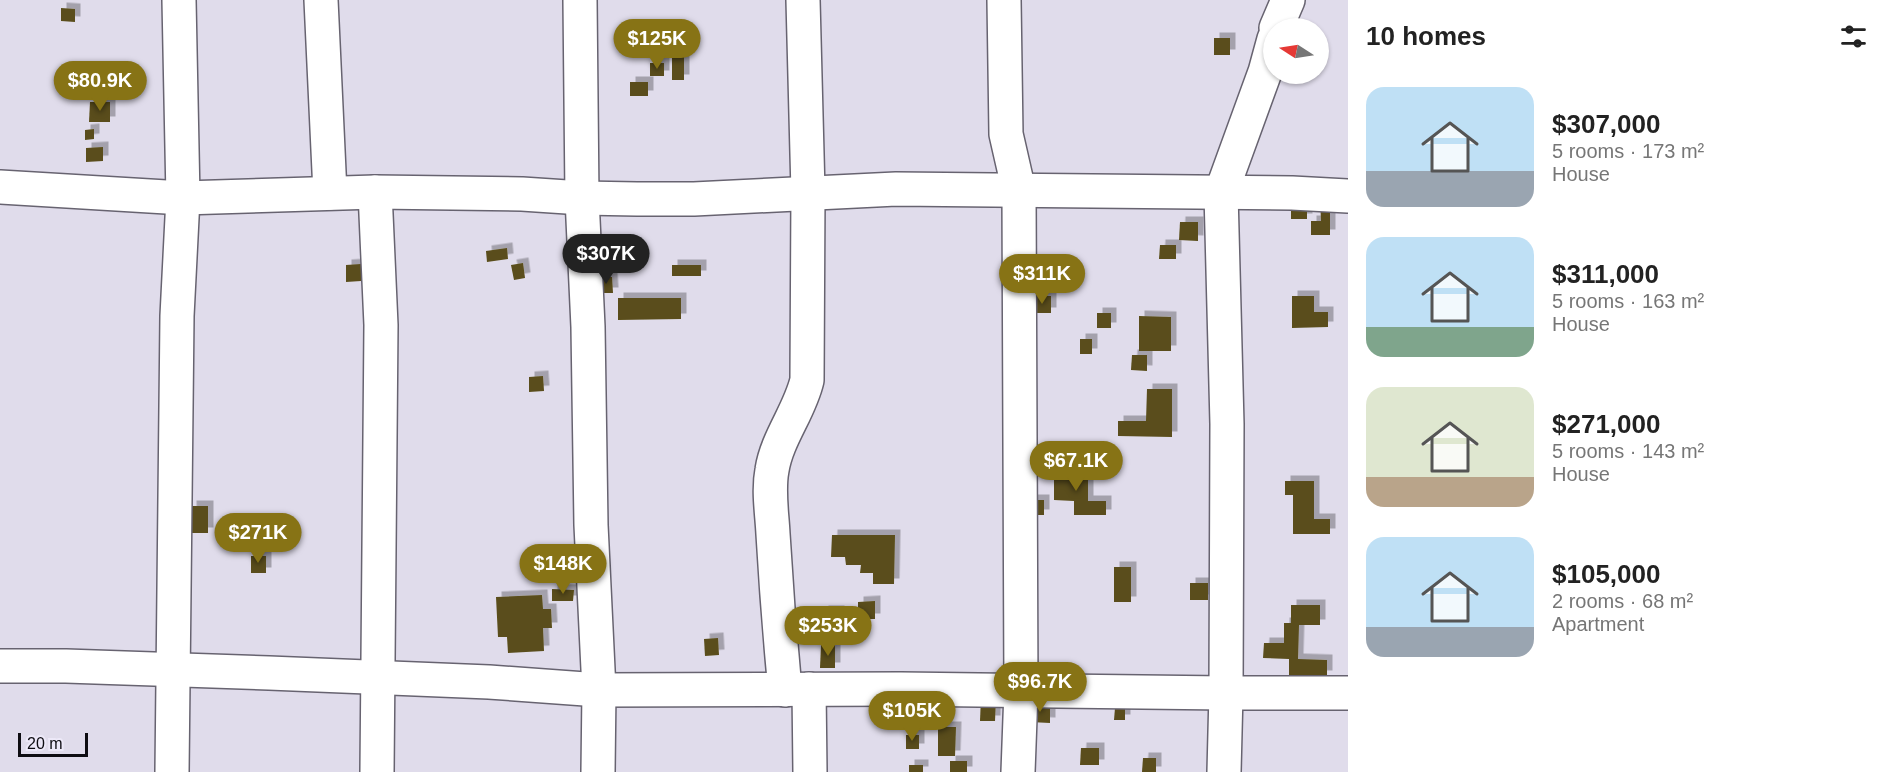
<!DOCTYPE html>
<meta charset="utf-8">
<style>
body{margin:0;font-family:Helvetica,sans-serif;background:#f2f2f2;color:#222;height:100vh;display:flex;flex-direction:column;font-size:22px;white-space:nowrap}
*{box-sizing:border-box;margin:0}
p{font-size:20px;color:#767676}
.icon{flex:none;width:33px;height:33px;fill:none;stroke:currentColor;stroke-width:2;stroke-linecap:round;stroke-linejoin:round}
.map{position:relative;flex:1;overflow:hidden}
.side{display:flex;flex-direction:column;background:#fff;width:540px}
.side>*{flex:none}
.needle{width:39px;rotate:282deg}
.buttons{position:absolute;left:1263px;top:18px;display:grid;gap:12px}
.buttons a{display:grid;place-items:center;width:66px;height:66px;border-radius:50%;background:#fff;box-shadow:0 2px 4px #0004;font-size:30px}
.scale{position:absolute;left:18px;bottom:15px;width:70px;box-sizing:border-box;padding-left:6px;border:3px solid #0e0d12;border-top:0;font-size:16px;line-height:21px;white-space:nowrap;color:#0e0d12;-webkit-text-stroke:4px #ede9f8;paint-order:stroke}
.price{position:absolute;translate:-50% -51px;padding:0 14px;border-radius:21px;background:#877315;color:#fff;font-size:20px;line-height:39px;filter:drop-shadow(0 2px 3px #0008)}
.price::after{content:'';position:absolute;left:50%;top:36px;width:18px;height:14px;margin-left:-9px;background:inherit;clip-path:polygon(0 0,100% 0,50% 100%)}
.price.active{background:#222;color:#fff}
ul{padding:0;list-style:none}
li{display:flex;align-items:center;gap:18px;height:150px;padding:0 18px}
li span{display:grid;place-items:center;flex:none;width:168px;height:120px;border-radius:18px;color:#555}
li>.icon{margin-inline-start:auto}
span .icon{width:72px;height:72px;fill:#fffc;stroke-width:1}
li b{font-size:26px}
h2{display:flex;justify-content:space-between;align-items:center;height:72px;padding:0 18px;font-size:26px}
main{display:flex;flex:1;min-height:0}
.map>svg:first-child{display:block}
.building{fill:#5a4e1a;filter:url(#shadow)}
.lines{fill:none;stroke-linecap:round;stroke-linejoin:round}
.minor-casing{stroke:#676370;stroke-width:36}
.minor{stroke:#fff;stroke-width:33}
</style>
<main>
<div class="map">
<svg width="1348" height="772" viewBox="0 0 1348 772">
<defs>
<filter id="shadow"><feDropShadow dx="5.5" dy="-5.5" stdDeviation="0" flood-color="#0004"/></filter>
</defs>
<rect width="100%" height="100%" fill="#e0dceb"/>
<g class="building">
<polygon points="61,8 75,9 75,22 61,21"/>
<rect x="622" y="26" width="14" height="14"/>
<rect x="1214" y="38" width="16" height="17"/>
<rect x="672" y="53" width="12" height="27"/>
<rect x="650" y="63" width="14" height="13"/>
<rect x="630" y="82" width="18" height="14"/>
<polygon points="90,102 110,102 110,122 89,122"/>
<polygon points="94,129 94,139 85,140 85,130"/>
<polygon points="103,147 103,161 86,162 86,148"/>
<polygon points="1320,198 1330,198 1330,235 1311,235 1311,221 1321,221"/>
<polygon points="1307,201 1307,219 1291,219 1291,202"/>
<polygon points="1180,222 1198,222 1198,241 1179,240"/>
<polygon points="1160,245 1176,245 1176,259 1159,259"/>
<polygon points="507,248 508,259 487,262 486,251"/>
<polygon points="523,263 525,278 514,280 511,265"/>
<polygon points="361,264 361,281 346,282 346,265"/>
<rect x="672" y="265" width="29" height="11"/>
<rect x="1034" y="269" width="20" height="15"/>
<polygon points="600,277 612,277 613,293 600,293"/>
<polygon points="1034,296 1051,296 1051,313 1033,313"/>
<polygon points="1292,296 1314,296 1314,312 1328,312 1328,327 1292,328"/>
<polygon points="618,298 681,298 681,319 618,320"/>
<rect x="1097" y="313" width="14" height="15"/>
<polygon points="1139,316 1171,317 1171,351 1139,351"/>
<rect x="1080" y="339" width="12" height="15"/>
<polygon points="1132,355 1147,355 1147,371 1131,370"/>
<polygon points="543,376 544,391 529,392 529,377"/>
<polygon points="1147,389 1172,389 1172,437 1118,436 1118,421 1146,421"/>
<polygon points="1054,466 1073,467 1073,475 1088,475 1088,501 1106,501 1106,515 1074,515 1074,501 1054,500"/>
<polygon points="1285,481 1314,481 1314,519 1330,519 1330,534 1293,534 1293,495 1285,495"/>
<rect x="1030" y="500" width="14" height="15"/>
<polygon points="191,506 208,506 208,533 192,533"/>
<polygon points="234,534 250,534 250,551 234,552"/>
<polygon points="832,535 895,535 894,584 873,584 873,573 860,573 861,565 846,565 845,557 831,557"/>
<rect x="251" y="556" width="15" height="17"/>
<rect x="1114" y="567" width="17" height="35"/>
<rect x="1190" y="583" width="18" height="17"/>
<polygon points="552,589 574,590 573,601 552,601"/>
<polygon points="542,595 543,609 551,609 552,628 543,628 544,651 508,653 507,637 498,637 496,597"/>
<polygon points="875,601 875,619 858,619 858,602"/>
<polygon points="1291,605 1320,605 1320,625 1299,625 1298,659 1327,660 1327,676 1289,675 1289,659 1263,658 1264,643 1284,643 1284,623 1291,623"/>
<polygon points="823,611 839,611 839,626 824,626"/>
<polygon points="843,623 859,624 859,643 843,643"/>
<polygon points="718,638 719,655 705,656 704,639"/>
<polygon points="821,645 835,645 835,668 820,668"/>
<polygon points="981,697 996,697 995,721 980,721"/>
<polygon points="1030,704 1050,704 1050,723 1030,722"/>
<polygon points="922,705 939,706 939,723 922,723"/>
<polygon points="1115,708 1125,708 1125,720 1114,720"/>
<polygon points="938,727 956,727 955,756 938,756"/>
<rect x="906" y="735" width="13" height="14"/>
<polygon points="1081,748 1099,748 1099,765 1080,765"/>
<polygon points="1143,758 1156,758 1156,772 1142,772"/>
<rect x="950" y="761" width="17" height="11"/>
<rect x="909" y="765" width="14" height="7"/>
</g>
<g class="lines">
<defs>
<g id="minor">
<polyline points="321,0 330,193"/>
<polyline points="580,0 582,198 588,327 591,525 599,690 598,772"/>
<polyline points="1004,0 1006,134 1019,191 1021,691 1018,772"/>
<polyline points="1276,28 1288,0"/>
<polyline points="0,187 183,198 375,192 522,194 582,198 637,199 694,199 896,189 1292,193 1348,196"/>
<polyline points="375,192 381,325 377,772"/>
<polyline points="0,666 66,666 269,673 489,682 599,690 901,689 1226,693 1348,693"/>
<polyline points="809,689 810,772"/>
<path d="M 785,690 C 780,638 776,586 773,534 C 772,513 768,491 772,470 C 777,438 800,411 807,380 L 808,192 L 803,0"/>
<polyline points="172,772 177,316 183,198 179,0"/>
<polyline points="1224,772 1226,693 1227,424 1221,193 1265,72 1274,39"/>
</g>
</defs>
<use href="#minor" class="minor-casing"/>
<use href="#minor" class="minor"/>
</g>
</svg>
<div class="buttons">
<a><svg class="needle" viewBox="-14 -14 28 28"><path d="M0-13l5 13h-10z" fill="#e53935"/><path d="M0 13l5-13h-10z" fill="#767676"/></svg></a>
</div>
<div class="scale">20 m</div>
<b class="price" style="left:657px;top:70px">$125K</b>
<b class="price" style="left:100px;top:112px">$80.9K</b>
<b class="price active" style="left:606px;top:285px">$307K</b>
<b class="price" style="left:1042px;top:305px">$311K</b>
<b class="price" style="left:1076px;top:492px">$67.1K</b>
<b class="price" style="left:258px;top:564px">$271K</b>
<b class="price" style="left:563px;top:595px">$148K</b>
<b class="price" style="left:828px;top:657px">$253K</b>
<b class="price" style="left:1040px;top:713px">$96.7K</b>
<b class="price" style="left:912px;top:742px">$105K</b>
</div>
<section class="side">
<h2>10 homes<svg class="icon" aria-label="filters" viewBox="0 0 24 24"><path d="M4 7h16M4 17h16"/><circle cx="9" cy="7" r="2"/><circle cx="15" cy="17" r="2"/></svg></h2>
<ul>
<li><span style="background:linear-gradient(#bfe0f5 70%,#9aa5b1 0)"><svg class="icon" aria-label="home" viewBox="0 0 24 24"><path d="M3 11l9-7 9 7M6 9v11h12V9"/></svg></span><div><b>$307,000</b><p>5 rooms · 173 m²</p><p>House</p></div></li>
<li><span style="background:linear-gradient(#bfe0f5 75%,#7fa58c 0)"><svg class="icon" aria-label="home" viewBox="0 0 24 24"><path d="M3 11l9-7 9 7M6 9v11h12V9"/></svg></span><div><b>$311,000</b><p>5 rooms · 163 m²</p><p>House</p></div></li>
<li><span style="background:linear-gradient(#dfe7d0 75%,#b9a48a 0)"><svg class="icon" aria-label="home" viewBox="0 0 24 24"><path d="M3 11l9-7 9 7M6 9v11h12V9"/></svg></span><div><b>$271,000</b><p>5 rooms · 143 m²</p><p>House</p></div></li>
<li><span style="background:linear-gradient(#bfe0f5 75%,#9aa5b1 0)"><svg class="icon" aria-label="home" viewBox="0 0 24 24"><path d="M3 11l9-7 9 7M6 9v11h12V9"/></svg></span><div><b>$105,000</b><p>2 rooms · 68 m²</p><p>Apartment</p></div></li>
</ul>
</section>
</main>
